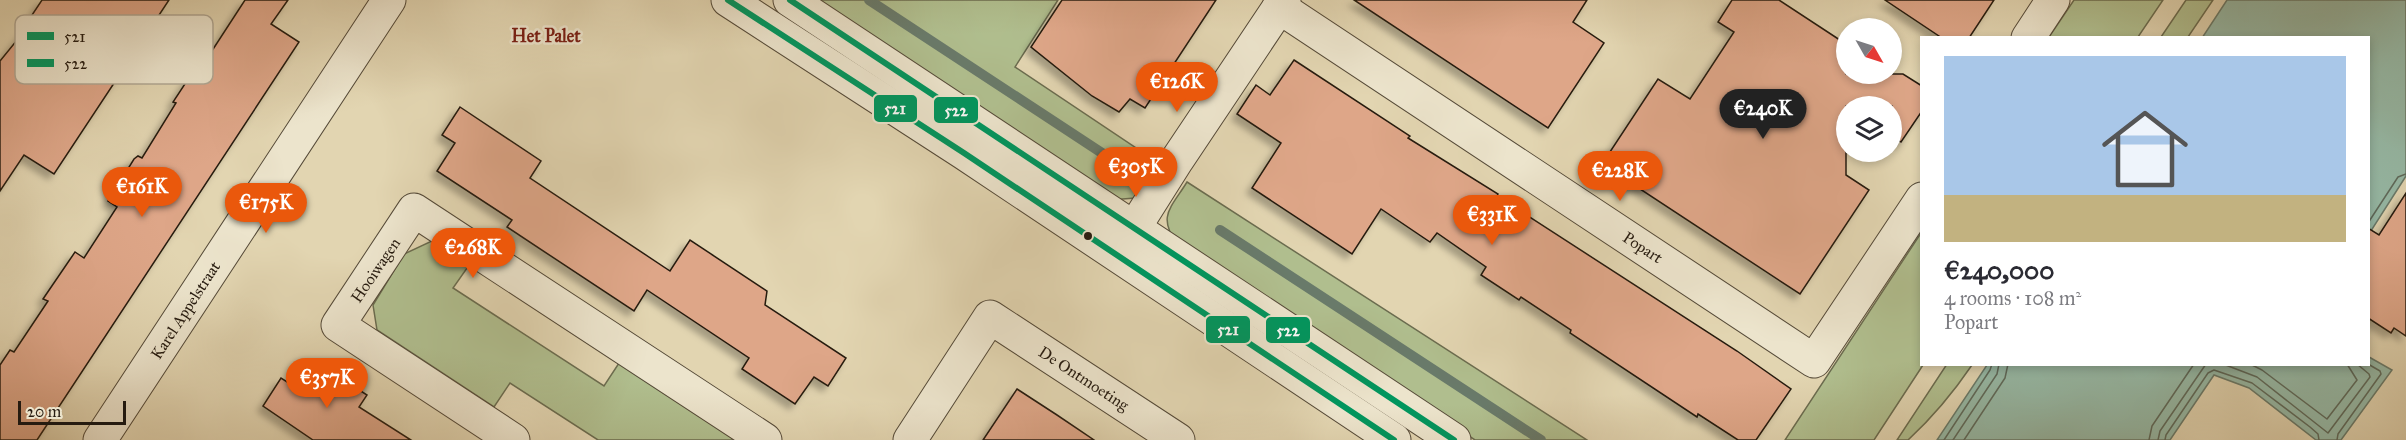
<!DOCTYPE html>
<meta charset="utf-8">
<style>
body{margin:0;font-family:"IM FELL Great Primer",serif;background:#f2f2f3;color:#2b2b33;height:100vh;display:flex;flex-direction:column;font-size:22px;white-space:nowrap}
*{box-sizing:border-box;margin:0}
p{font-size:20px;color:#7c7c81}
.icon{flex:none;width:33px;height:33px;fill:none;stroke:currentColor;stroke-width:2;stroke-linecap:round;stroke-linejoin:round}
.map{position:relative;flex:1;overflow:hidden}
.sheet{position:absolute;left:1920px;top:36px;width:450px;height:330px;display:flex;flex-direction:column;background:#fff;border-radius:0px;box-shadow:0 3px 9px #0003}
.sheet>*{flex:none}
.needle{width:39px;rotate:129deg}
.controls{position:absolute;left:1836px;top:18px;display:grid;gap:12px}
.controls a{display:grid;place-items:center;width:66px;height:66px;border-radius:50%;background:#fff;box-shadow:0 3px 9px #0003;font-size:30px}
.scale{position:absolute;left:18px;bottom:15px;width:108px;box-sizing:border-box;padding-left:6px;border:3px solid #261b10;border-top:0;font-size:16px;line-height:21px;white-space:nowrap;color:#261b10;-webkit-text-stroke:4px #ece4cc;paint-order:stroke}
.price{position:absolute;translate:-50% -51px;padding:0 14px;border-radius:21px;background:#ea580c;color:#fff;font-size:20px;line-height:39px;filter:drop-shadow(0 2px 3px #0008)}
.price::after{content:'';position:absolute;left:50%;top:36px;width:18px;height:14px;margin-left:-9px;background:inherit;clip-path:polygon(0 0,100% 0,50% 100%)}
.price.active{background:#222;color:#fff}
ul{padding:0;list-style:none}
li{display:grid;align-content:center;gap:12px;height:318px;padding:0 24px}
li+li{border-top:2px solid #e1e1e2}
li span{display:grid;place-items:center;height:186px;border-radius:0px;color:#555}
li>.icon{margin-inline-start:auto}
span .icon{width:108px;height:108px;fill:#fffc;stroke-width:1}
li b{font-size:26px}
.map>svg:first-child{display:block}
.green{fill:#b0be8e;stroke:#6b6c4f;stroke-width:1.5}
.water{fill:#96b9a6;stroke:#697a6a;stroke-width:1.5}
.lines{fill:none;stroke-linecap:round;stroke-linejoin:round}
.shore{stroke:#5e6a5b;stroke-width:1.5}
.stream{stroke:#697a6a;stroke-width:10}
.building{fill:#dea688;stroke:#261b10;stroke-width:1.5;filter:url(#shadow)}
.minor-casing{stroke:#554a38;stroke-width:35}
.minor{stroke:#ece4cc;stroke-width:33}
.bus-1-casing{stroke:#ece4cc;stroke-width:10}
.bus-2-casing{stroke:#ece4cc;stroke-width:10}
.bus-1{stroke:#00965e;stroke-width:6}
.bus-2{stroke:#00965e;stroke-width:6}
.bus-dot{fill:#261b10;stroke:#ece4cc;stroke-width:2}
.labels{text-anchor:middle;stroke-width:5;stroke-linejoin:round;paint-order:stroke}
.street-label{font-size:16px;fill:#261b10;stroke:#ece4cc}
.neighbourhood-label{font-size:18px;font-weight:bold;fill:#7a1f14;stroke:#ece4cc}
.key{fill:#ece4cc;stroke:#b1a894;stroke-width:1.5}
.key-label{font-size:16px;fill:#261b10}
.line-badge{stroke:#ece4cc;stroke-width:2}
.badge-label{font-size:16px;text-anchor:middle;font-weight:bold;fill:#fff}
</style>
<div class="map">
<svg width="2406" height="440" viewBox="0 0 2406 440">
<defs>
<filter id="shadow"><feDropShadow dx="-5.5" dy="5.5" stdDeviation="3" flood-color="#0004"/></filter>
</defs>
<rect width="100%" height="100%" fill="#e2d5b1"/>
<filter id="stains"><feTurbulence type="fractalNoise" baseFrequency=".00333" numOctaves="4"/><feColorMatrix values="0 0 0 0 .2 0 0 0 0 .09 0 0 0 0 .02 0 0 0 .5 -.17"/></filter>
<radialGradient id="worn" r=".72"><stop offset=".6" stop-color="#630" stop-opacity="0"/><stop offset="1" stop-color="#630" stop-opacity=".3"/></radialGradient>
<g class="green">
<polygon points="807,0 1058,0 1015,67 1160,164 1135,198 1110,200"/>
<polygon points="2074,0 2163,0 2138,37 2049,37"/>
<polygon points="2186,0 2213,0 2188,37 2161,37"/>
<path d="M 1187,182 L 1587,440 L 1475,440 L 1177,244 C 1157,216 1171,208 1187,182 Z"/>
<polygon points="1921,233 1922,364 1923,365 1874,440 1785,440"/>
<polygon points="436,239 472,261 453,288 604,386 621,360 728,430 733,440 598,440 510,383 494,407 377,330 373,305 404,254"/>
<path d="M 1947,364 L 1972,365 C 1953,393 1933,417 1908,440 L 1897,440 Z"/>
</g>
<g class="water">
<polygon points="2227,0 2406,0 2406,176 2369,234 2368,38 2202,38"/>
<polygon points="2369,357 2392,370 2341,440 2316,440 2249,388 2214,375 2170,440 1937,440 1987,365 2368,364"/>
</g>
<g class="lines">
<g class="shore">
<polyline points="2368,223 2398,177 2406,174"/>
<polyline points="2223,364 2257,377 2328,433 2370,377 2369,374 2357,364"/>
<polyline points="2250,364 2262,370 2327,419 2357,380 2347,364"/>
<polyline points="1944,440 1990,370 1992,364"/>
<polyline points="1953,440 1997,374 1999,364"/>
<polyline points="1964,440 2005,378 2008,364"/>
<polyline points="2149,440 2152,426 2194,364"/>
<polyline points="2158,440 2160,431 2206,364"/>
<polyline points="2165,440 2166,435 2208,373 2214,370 2252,383 2310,427 2318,434 2319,440"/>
<polyline points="2337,440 2338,434 2381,374 2380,371 2368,364"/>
</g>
<g class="stream">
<polyline points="869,0 1105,155"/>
<polyline points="1220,230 1541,440"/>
</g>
</g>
<g class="building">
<polygon points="42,0 169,0 54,174 24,155 0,191 0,61 31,23 28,21"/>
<polygon points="245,0 288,0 271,24 299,42 37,440 0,440 0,365 10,350 14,352 48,301 43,299 75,252 84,258 117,207 108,201 134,159 138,156 142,158 176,103 173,102 202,58 206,60"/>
<polygon points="1062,0 1216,0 1145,108 1130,99 1119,112 1092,96 1031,47"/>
<polygon points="1354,0 1587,0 1573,22 1604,43 1548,128"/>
<polygon points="1732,0 1779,0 1846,44 1846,74 1903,74 1922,86 1922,111 1901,142 1892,136 1892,106 1846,106 1846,175 1869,190 1800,294 1602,164 1658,79 1690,99 1734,32 1718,22"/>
<polygon points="1885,0 1994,0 1969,38 1942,38"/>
<polygon points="1294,60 1410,136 1408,138 1498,194 1497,196 1737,351 1791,389 1756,440 1738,440 1698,414 1697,417 1570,333 1571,330 1521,297 1519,300 1481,275 1486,267 1437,233 1430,242 1381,209 1352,254 1252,188 1281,143 1237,114 1256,85 1270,95"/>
<polygon points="460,107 541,161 530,178 670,271 690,240 767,291 765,305 846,358 828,386 814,377 795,404 742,369 749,358 647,290 634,311 507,227 512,220 437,171 455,143 442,135"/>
<polygon points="2406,193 2406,336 2394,328 2391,333 2368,318 2368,228 2379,235"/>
<polygon points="313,360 367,395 359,407 411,440 313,440 263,406 281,378 295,387"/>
<polygon points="1017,389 1057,415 1094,440 983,440"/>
</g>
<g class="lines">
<defs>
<g id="minor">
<polyline points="728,0 964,153 1394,440"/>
<polyline points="790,0 1454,440"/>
<polyline points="1279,7 1814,361 1922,199"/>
<polyline points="2028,38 2053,0"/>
<polyline points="1124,244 1177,160 1284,0"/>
<polyline points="100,440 389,0"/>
<polyline points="513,440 338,325 414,210 765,440"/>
<polyline points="910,440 990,317 1178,440"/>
</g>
</defs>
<use href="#minor" class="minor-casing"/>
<use href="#minor" class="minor"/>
<defs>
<polyline id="bus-1" points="728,0 964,153 1394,440"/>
<polyline id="bus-2" points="790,0 1454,440"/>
</defs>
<use href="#bus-1" class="bus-1-casing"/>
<use href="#bus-2" class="bus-2-casing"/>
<use href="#bus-1" class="bus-1"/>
<use href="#bus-2" class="bus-2"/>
</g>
<circle class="bus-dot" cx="1088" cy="236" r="5"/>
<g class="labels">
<g class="street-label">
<text transform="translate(1643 247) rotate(33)" y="6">Popart</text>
<text transform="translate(375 270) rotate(-56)" y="6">Hooiwagen</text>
<text transform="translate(185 310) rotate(-57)" y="6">Karel Appelstraat</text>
<text transform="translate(1084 378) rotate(33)" y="6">De Ontmoeting</text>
</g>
<g class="neighbourhood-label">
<text x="546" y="42">Het Palet</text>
</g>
</g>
<rect x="15" y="15" width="198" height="69" rx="9" class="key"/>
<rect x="27" y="32" width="27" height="8" fill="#00965e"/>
<rect x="27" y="59" width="27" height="8" fill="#00965e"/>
<g class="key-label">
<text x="64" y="42">521</text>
<text x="64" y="69">522</text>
</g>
<g class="line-badge">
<rect x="873" y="94" width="45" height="29" rx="6" fill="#00965e"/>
<rect x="933" y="96" width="46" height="28" rx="6" fill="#00965e"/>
<rect x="1205" y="315" width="46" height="29" rx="6" fill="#00965e"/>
<rect x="1265" y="316" width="46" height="28" rx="6" fill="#00965e"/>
</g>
<g class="badge-label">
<text x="895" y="114">521</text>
<text x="956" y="116">522</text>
<text x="1228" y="335">521</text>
<text x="1288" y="336">522</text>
</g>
<rect width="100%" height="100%" filter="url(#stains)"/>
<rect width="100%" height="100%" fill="url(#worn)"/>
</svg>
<div class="controls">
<a><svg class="needle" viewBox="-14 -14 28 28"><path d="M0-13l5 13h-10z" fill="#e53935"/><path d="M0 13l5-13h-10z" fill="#7c7c81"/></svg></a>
<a><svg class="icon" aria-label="layers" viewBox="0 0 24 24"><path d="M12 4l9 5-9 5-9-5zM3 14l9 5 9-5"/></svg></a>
</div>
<div class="scale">20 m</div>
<b class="price" style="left:1177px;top:113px">€126K</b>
<b class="price active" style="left:1763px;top:140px">€240K</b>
<b class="price" style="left:1136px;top:198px">€305K</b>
<b class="price" style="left:1620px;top:202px">€228K</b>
<b class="price" style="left:142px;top:218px">€161K</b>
<b class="price" style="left:266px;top:234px">€175K</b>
<b class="price" style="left:1492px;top:246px">€331K</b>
<b class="price" style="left:473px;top:279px">€268K</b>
<b class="price" style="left:327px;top:409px">€357K</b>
<section class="sheet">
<ul>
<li><span style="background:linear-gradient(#a9c7e8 75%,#c2b280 0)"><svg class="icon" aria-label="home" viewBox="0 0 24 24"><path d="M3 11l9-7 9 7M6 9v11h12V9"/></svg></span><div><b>€240,000</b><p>4 rooms · 108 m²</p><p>Popart</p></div></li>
</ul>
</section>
</div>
